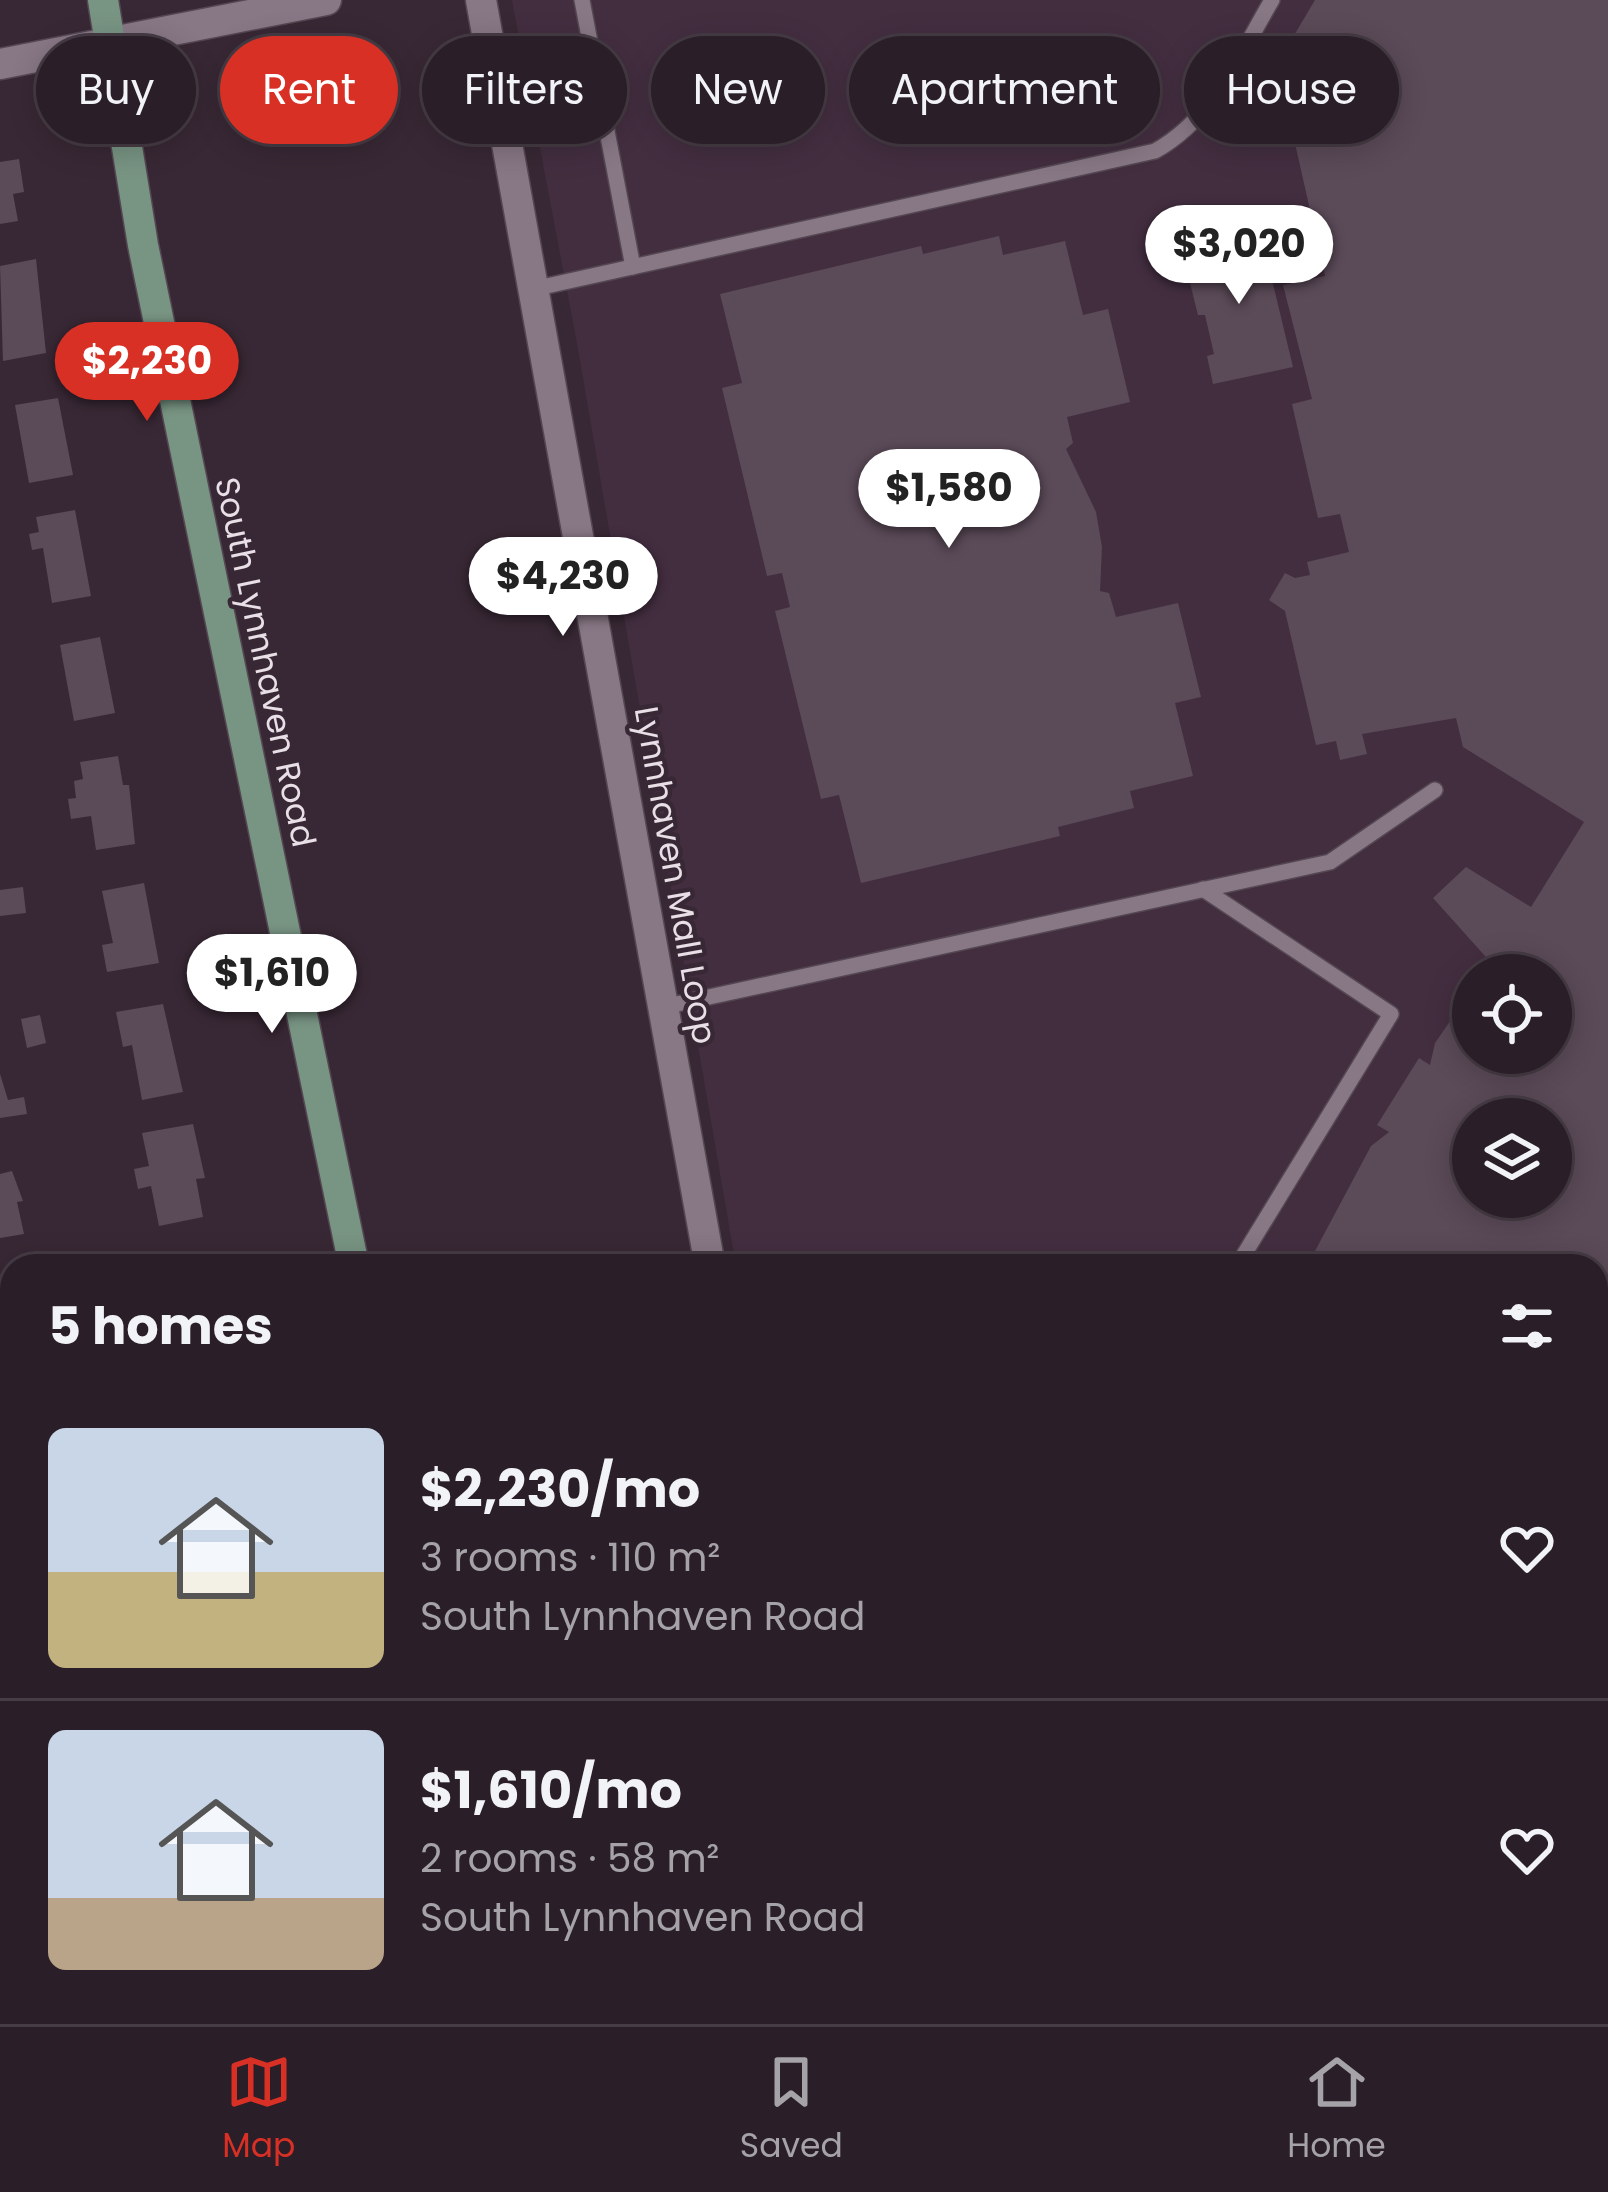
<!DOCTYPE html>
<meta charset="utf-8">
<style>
body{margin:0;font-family:Poppins,sans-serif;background:#362b34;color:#f1f3f6;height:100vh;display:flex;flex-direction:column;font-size:45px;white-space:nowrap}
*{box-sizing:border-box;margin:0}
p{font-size:39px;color:#a5a2a8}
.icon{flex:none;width:66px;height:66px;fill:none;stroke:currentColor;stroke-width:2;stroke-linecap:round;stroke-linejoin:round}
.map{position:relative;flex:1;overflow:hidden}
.side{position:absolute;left:0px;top:1254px;width:1608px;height:771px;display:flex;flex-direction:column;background:#2a1e28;border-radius:36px 36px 0 0;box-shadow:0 6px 30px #0003,0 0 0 3px #463c45}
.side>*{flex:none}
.hud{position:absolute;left:36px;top:36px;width:1536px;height:108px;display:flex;gap:24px}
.buttons{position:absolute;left:1452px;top:954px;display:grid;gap:24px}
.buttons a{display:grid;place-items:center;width:120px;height:120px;border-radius:50%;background:#2a1e28;box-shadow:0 6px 30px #0003,0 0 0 3px #463c45;font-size:60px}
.price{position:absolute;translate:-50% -102px;padding:0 27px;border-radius:42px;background:#fff;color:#222;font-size:39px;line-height:78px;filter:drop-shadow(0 3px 6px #0008)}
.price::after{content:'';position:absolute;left:50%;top:72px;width:36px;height:27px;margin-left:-18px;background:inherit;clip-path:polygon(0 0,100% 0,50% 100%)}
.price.selected{background:#d93025;color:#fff}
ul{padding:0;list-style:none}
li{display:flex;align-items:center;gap:36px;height:300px;padding:0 48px}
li+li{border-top:3px solid #463c45}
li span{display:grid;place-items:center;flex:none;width:336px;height:240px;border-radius:18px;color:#555}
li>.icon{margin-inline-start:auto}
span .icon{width:144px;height:144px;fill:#fffc;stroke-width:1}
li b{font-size:51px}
h2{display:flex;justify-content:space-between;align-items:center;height:144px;padding:0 48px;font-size:51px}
.tag{padding:0 42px;border-radius:54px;background:#2a1e28;box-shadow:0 6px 30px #0003,0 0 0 3px #463c45;font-size:42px;line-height:108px}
.tag.selected{background:#d93025;color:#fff}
.dock{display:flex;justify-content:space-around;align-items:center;height:168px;border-top:3px solid #463c45;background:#2a1e28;font-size:33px;color:#a5a2a8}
.dock a{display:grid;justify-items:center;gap:6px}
.dock .selected{color:#d93025}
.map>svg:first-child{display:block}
.built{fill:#432e40;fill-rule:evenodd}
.building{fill:#5b4a58;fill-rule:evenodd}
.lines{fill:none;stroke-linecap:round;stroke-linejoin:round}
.lane-casing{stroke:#544752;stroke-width:18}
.street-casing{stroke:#544752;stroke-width:33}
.secondary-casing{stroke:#544752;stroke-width:33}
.lane{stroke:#887785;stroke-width:15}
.street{stroke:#887785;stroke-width:30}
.secondary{stroke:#789483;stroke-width:30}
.labels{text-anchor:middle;stroke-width:9;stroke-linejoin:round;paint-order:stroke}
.street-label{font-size:33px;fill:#e9dfe7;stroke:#382835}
</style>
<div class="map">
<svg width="1608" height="2024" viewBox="0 0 1608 2024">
<rect width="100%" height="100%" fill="#382835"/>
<g class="built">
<path d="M 512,0 L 1608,0 L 1608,1872 L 1596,1873 L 1596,1266 L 736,1266 L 577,343 ZM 1473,975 L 1551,975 L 1551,1053 L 1473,1053 ZM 1473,1119 L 1551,1119 L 1551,1197 L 1473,1197 Z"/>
<polygon points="1608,1944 1608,2024 784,2024 879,2013 1596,2013 1596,1945"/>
<polygon points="85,2013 400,2013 402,2024 73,2024 72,2015"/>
</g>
<g class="building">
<path d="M 1315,0 L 1608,0 L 1608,1537 L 1596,1534 L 1596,1266 L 1307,1266 L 1371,1146 L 1389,1132 L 1377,1125 L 1419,1058 L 1430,1065 L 1435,1043 L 1473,988 L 1473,1053 L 1551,1053 L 1551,975 L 1488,975 L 1494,966 L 1433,898 L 1466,867 L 1531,907 L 1584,822 L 1463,747 L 1456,718 L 1362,734 L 1367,754 L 1340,760 L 1336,741 L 1316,745 L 1285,611 L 1269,600 L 1285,573 L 1295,578 L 1310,575 L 1307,562 L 1349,552 L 1340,514 L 1318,518 L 1292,404 L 1312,399 L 1283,285 L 1325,276 L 1277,64 ZM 1473,1119 L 1551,1119 L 1551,1197 L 1473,1197 Z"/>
<polygon points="19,159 24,192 13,194 18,221 0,224 0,162"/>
<polygon points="1260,230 1293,367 1213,384 1207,356 1214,354 1205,315 1198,315 1183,255 1207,249 1206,240"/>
<polygon points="999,236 1003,255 1065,241 1083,315 1108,309 1130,402 1067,417 1073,443 1066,449 1096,512 1102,547 1100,591 1109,593 1116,617 1178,603 1201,697 1175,703 1193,776 1130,791 1134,808 1058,827 1060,836 861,883 839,795 821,799 775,611 790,607 782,573 767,576 722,388 742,383 720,294 921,246 923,254"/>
<polygon points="36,259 46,353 3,361 0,266"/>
<polygon points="58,398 73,475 29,483 15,405"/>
<polygon points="75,510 91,596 52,603 43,548 32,550 29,534 39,532 36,517"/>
<polygon points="100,637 115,713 74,721 60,645"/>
<polygon points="118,756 123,785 129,785 135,844 96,850 91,816 71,819 68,799 76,798 74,781 83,779 80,762"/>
<polygon points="144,883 159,963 107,972 102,945 113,943 102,891"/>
<polygon points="23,887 26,913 0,916 0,890"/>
<polygon points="163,1004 183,1092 142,1100 132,1045 123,1047 116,1012"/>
<polygon points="40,1015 46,1043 27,1048 21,1019"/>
<polygon points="0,1074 8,1100 24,1097 27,1114 0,1118"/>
<polygon points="193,1124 205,1178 196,1179 203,1217 159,1226 151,1186 138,1189 134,1169 149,1166 142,1133"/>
<polygon points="12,1171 23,1201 17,1202 24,1234 0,1238 0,1174"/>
<polygon points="12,1297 12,1356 6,1357 0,1299"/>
</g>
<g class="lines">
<defs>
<g id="lane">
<polyline points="582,0 633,267"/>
<path d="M 533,289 L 1155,151 C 1213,119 1239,56 1272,0"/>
<polyline points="1203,889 1391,1014 1237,1266"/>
<polyline points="663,1007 1330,862 1435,790"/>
<polyline points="1596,1609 1608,1617"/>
<polyline points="1596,1857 1608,1838"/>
<polyline points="350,2013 353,2024"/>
<polyline points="1457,2013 1457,2024"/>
<polyline points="242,2024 307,2013"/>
<polyline points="467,2024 501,2018"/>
</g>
<g id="street">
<polyline points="481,0 710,1266"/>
<polyline points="0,64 326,0"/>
<polyline points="0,1855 12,1922"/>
<polyline points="1596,1903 1608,1902"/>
<polyline points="28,2013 30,2024"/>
</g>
<g id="secondary">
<polyline points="103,0 143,245 354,1266"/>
<polyline points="0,1981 12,1978"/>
<polyline points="501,2013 503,2024"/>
</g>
</defs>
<use href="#lane" class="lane-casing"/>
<use href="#street" class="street-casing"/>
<use href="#secondary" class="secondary-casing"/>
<use href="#lane" class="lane"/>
<use href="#street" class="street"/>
<use href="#secondary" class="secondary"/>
</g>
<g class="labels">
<g class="street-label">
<text transform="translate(266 662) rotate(78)" y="12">South Lynnhaven Road</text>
<text transform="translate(676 875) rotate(80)" y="12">Lynnhaven Mall Loop</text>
</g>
</g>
</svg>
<div class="buttons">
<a><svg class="icon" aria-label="locate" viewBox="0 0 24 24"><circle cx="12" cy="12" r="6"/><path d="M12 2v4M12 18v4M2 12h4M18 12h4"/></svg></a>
<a><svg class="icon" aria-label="layers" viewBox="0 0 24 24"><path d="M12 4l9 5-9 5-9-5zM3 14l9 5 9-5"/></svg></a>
</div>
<b class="price" style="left:1239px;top:307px">$3,020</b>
<b class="price selected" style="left:147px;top:424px">$2,230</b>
<b class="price" style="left:949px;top:551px">$1,580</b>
<b class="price" style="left:563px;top:639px">$4,230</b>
<b class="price" style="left:272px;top:1036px">$1,610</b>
<div class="hud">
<a class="tag">Buy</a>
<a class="tag selected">Rent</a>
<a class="tag">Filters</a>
<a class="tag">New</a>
<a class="tag">Apartment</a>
<a class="tag">House</a>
</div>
<section class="side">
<h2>5 homes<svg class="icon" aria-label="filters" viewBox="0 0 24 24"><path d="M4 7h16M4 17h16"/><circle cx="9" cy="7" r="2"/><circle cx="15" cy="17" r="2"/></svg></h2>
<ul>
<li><span style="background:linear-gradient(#c9d6e8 60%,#c2b280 0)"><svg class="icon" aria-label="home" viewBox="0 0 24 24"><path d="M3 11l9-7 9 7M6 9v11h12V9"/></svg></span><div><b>$2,230/mo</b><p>3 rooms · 110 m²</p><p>South Lynnhaven Road</p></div><svg class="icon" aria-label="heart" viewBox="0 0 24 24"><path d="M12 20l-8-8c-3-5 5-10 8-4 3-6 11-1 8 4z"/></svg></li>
<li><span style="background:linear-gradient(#c9d6e8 70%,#b9a48a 0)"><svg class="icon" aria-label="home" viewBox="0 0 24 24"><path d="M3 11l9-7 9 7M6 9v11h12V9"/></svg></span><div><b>$1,610/mo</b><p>2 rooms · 58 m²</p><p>South Lynnhaven Road</p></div><svg class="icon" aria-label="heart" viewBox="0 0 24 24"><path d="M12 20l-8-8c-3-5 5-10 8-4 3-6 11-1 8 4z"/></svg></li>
</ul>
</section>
</div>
<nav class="dock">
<a class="selected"><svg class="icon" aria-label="map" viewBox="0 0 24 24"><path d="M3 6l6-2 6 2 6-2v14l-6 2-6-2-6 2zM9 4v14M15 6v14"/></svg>Map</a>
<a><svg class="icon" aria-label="saved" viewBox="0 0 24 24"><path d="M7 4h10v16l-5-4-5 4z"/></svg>Saved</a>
<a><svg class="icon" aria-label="home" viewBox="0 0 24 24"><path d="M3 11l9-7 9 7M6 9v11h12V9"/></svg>Home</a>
</nav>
